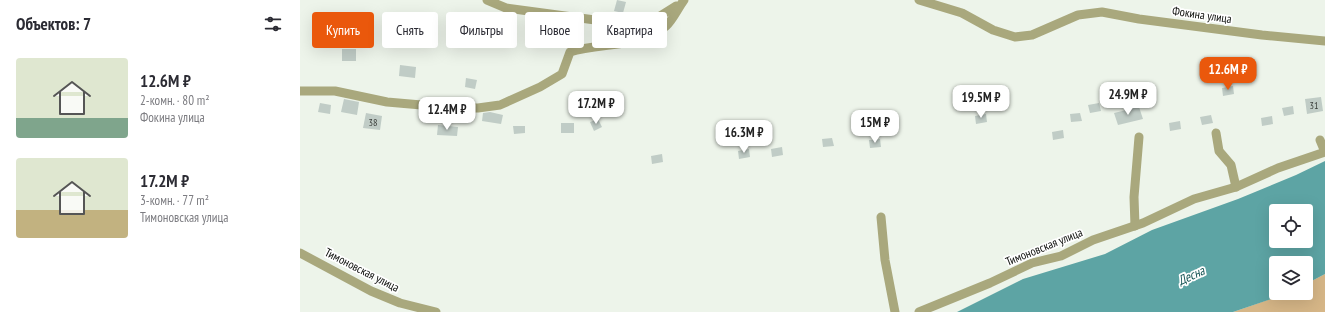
<!DOCTYPE html>
<html lang="ru">
<meta charset="utf-8">
<style>
body{margin:0;font-family:"PT Sans Narrow",sans-serif;background:#f7f7f7;color:#2b2b33;height:100vh;display:flex;flex-direction:column;font-size:15px;white-space:nowrap}
*{box-sizing:border-box;margin:0}
p{font-size:13px;color:#7c7c81}
.icon{flex:none;width:22px;height:22px;fill:none;stroke:currentColor;stroke-width:2;stroke-linecap:round;stroke-linejoin:round}
.map{position:relative;flex:1;overflow:hidden}
.panel{display:flex;flex-direction:column;background:#fff;width:300px}
.panel>*{flex:none}
.banner{position:absolute;left:12px;top:12px;width:380px;height:36px;display:flex;gap:8px}
.controls{position:absolute;left:969px;top:204px;display:grid;gap:8px}
.controls a{display:grid;place-items:center;width:44px;height:44px;border-radius:4px;background:#fff;box-shadow:0 4px 16px #0002;font-size:20px}
.price{position:absolute;translate:-50% -34px;padding:0 9px;border-radius:8px;background:#fff;color:#222;font-size:13px;line-height:26px;filter:drop-shadow(0 1px 2px #0008)}
.price::after{content:'';position:absolute;left:50%;top:24px;width:12px;height:9px;margin-left:-6px;background:inherit;clip-path:polygon(0 0,100% 0,50% 100%)}
.price.on{background:#ea580c;color:#fff}
ul{padding:0;list-style:none}
li{display:flex;align-items:center;gap:12px;height:100px;padding:0 16px}
li span{display:grid;place-items:center;flex:none;width:112px;height:80px;border-radius:4px;color:#555}
li>.icon{margin-inline-start:auto}
span .icon{width:48px;height:48px;fill:#fffc;stroke-width:1}
li b{font-size:17px}
h2{display:flex;justify-content:space-between;align-items:center;height:48px;padding:0 16px;font-size:17px}
.pill{padding:0 14px;border-radius:4px;background:#fff;box-shadow:0 4px 16px #0002;font-size:14px;line-height:36px}
.pill.on{background:#ea580c;color:#fff}
main{display:flex;flex:1;min-height:0}
.map>svg:first-child{display:block}
.forest{fill:#d6b687}
.water{fill:#5da4a4;fill-rule:evenodd}
.building{fill:#c0ccc6}
.lines{fill:none;stroke-linecap:round;stroke-linejoin:round}
.street{stroke:#a9a87d;stroke-width:9}
.labels{text-anchor:middle;stroke-width:3.5;stroke-linejoin:round;paint-order:stroke}
.number-label{font-size:10px;fill:#3a3e3a}
.street-label{font-size:12px;fill:#0d0f0c;stroke:#fff}
.water-label{font-size:13px;font-style:italic;fill:#135252;stroke:#fff}
</style>
<main>
<section class="panel">
<h2>Объектов: 7<svg class="icon" aria-label="filters" viewBox="0 0 24 24"><path d="M4 7h16M4 17h16"/><circle cx="9" cy="7" r="2"/><circle cx="15" cy="17" r="2"/></svg></h2>
<ul>
<li><span style="background:linear-gradient(#dfe7d0 75%,#7fa58c 0)"><svg class="icon" aria-label="home" viewBox="0 0 24 24"><path d="M3 11l9-7 9 7M6 9v11h12V9"/></svg></span><div><b>12.6M ₽</b><p>2-комн. · 80 m²</p><p>Фокина улица</p></div></li>
<li><span style="background:linear-gradient(#dfe7d0 65%,#c2b280 0)"><svg class="icon" aria-label="home" viewBox="0 0 24 24"><path d="M3 11l9-7 9 7M6 9v11h12V9"/></svg></span><div><b>17.2M ₽</b><p>3-комн. · 77 m²</p><p>Тимоновская улица</p></div></li>
</ul>
</section>
<div class="map">
<svg width="1025" height="312" viewBox="0 0 1025 312">
<rect width="100%" height="100%" fill="#edf4ea"/>
<polygon class="forest" points="1025,274 1025,312 933,312 988,293 1006,293 1006,284"/>
<path class="water" d="M 1025,161 L 1025,274 L 1006,284 L 1006,263 L 976,263 L 976,293 L 988,293 L 986,294 L 933,312 L 657,312 L 723,279 L 805,254 L 852,230 L 938,199 L 996,175 ZM 976,211 L 1006,211 L 1006,241 L 976,241 Z"/>
<g class="building">
<polygon points="317,0 326,2 323,13 314,11"/>
<rect x="42" y="49" width="14" height="12"/>
<polygon points="100,65 116,67 115,78 99,76"/>
<polygon points="166,78 177,80 175,89 165,87"/>
<polygon points="933,86 934,94 923,96 922,88"/>
<polygon points="1021,97 1023,111 1007,114 1005,99"/>
<polygon points="44,99 59,102 57,115 41,112"/>
<polygon points="20,103 31,105 30,114 18,112"/>
<polygon points="799,103 801,111 790,113 788,105"/>
<polygon points="993,106 994,114 984,116 982,108"/>
<polygon points="839,107 843,119 818,125 814,113"/>
<polygon points="190,112 203,115 201,124 182,121 183,113"/>
<polygon points="66,113 82,116 80,130 63,128"/>
<polygon points="780,113 782,121 771,122 770,114"/>
<polygon points="686,114 687,122 676,124 675,116"/>
<polygon points="911,115 913,123 902,125 900,117"/>
<polygon points="972,116 973,124 962,126 961,118"/>
<polygon points="298,119 302,127 294,131 290,122"/>
<polygon points="880,121 881,129 870,131 869,123"/>
<rect x="261" y="123" width="13" height="10"/>
<polygon points="138,125 158,127 157,136 137,135"/>
<polygon points="213,126 225,126 225,133 214,134"/>
<polygon points="763,130 764,138 753,140 752,132"/>
<polygon points="532,138 534,146 523,147 522,139"/>
<polygon points="580,139 581,147 570,148 569,140"/>
<polygon points="482,147 483,155 472,157 471,149"/>
<polygon points="449,149 450,157 439,159 438,151"/>
<polygon points="362,154 363,162 352,164 351,156"/>
</g>
<g class="lines">
<g class="street">
<polyline points="187,0 206,8 332,25 349,23 376,6"/>
<polyline points="619,0 662,13 693,30 715,37 732,35 778,15 802,12 839,19 962,35 1025,41"/>
<path d="M 0,91 L 35,91 L 87,102 L 156,108 L 178,108 L 200,105 L 240,87 L 262,74 L 270,52 C 301,42 339,49 366,26 C 373,20 378,8 384,0"/>
<polyline points="916,133 919,151 931,165 936,187"/>
<polyline points="581,217 585,260 595,312"/>
<polyline points="835,226 834,197 839,137"/>
<polyline points="0,253 71,291 100,303 136,312"/>
<polyline points="619,312 690,283 732,263 761,256 793,240 843,223 894,199 936,187 978,168 1025,152 1020,140"/>
</g>
</g>
<g class="labels">
<g class="number-label">
<text x="1014" y="109">31</text>
<text x="73" y="126">38</text>
</g>
<g class="street-label">
<text transform="translate(902 15) rotate(8)" y="4">Фокина улица</text>
<text transform="translate(744 247) rotate(-22)" y="4">Тимоновская улица</text>
<text transform="translate(62 270) rotate(27)" y="4">Тимоновская улица</text>
</g>
<g class="water-label">
<text transform="translate(891 275) rotate(-24)" y="5">Десна</text>
</g>
</g>
</svg>
<div class="controls">
<a><svg class="icon" aria-label="locate" viewBox="0 0 24 24"><circle cx="12" cy="12" r="6"/><path d="M12 2v4M12 18v4M2 12h4M18 12h4"/></svg></a>
<a><svg class="icon" aria-label="layers" viewBox="0 0 24 24"><path d="M12 4l9 5-9 5-9-5zM3 14l9 5 9-5"/></svg></a>
</div>
<b class="price on" style="left:928px;top:91px">12.6M ₽</b>
<b class="price" style="left:828px;top:116px">24.9M ₽</b>
<b class="price" style="left:681px;top:119px">19.5M ₽</b>
<b class="price" style="left:296px;top:125px">17.2M ₽</b>
<b class="price" style="left:147px;top:131px">12.4M ₽</b>
<b class="price" style="left:575px;top:144px">15M ₽</b>
<b class="price" style="left:444px;top:154px">16.3M ₽</b>
<div class="banner">
<a class="pill on">Купить</a>
<a class="pill">Снять</a>
<a class="pill">Фильтры</a>
<a class="pill">Новое</a>
<a class="pill">Квартира</a>
</div>
</div>
</main>
